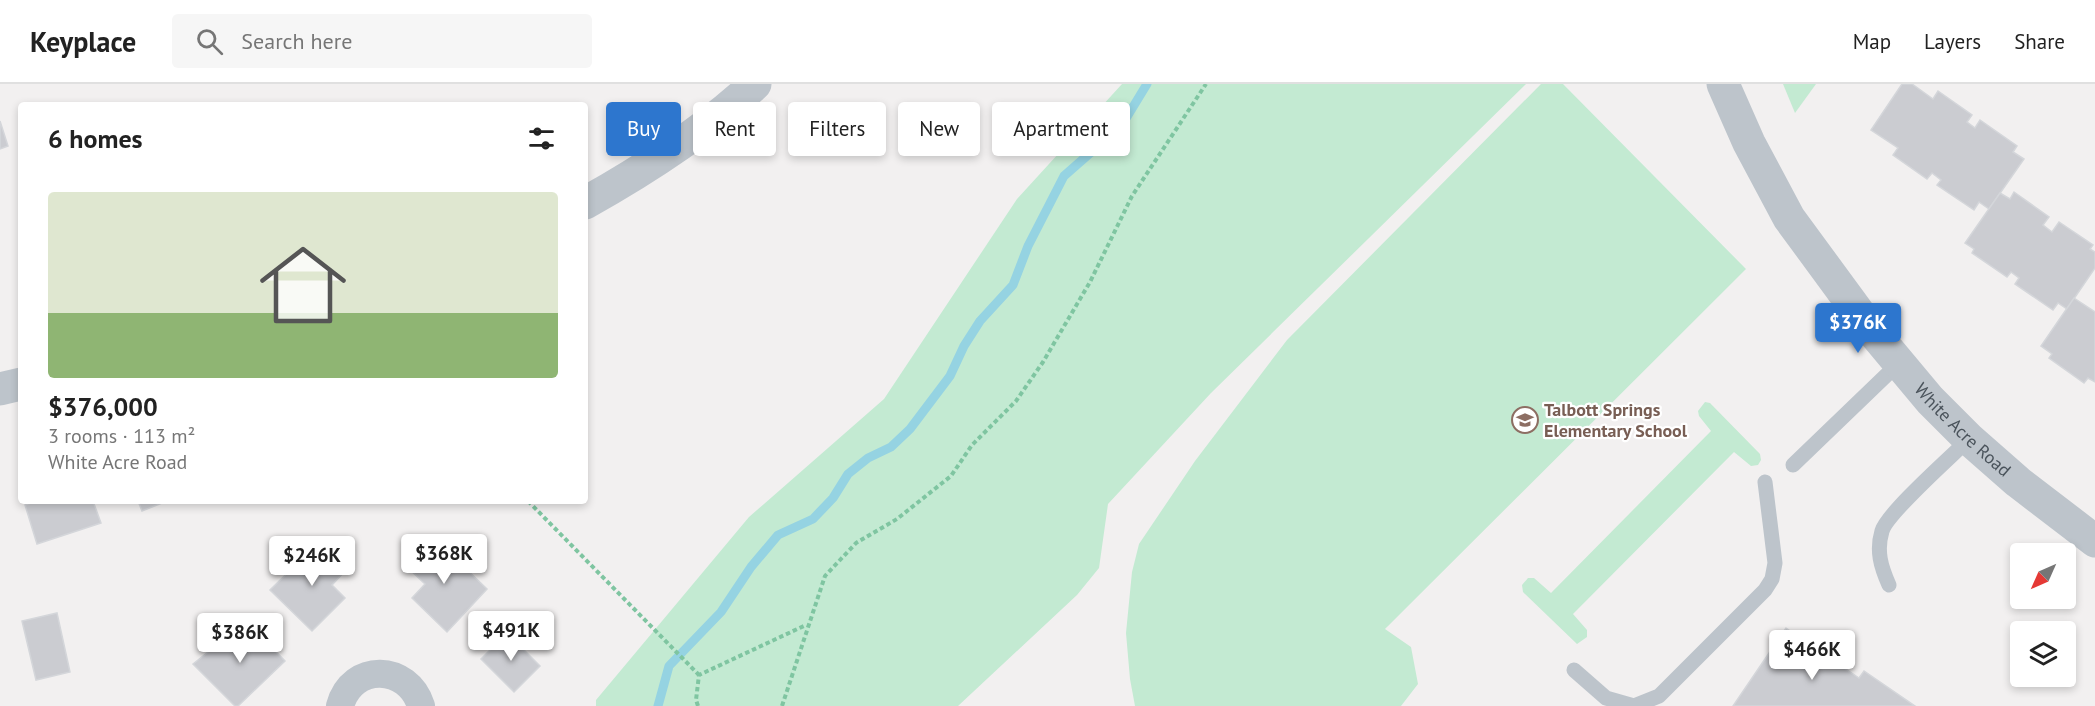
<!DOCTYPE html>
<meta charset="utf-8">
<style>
body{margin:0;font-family:"PT Sans",sans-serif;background:#f6f6f6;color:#222;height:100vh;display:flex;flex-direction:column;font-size:22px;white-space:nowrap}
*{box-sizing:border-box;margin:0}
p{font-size:20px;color:#767676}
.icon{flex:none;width:33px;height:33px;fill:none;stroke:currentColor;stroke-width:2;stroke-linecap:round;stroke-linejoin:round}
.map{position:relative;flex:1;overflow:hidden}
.side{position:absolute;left:18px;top:18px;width:570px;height:402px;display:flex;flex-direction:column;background:#fff;border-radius:6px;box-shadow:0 3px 9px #0003}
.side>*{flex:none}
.top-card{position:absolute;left:606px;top:18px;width:570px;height:54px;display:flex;gap:12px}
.needle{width:39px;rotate:225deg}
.fabs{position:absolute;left:2010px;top:459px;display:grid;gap:12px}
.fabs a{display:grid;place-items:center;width:66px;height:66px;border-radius:6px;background:#fff;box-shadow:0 3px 9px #0003;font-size:30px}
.price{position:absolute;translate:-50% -51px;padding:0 14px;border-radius:6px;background:#fff;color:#222;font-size:20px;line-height:39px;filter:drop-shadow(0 2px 3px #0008)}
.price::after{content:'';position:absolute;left:50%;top:36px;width:18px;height:14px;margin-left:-9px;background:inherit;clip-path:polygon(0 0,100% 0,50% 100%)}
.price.on{background:#2d76ce;color:#fff}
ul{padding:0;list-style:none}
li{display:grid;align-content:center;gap:12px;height:318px;padding:0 30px}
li+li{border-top:2px solid #e0e0e0}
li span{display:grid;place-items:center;height:186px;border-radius:6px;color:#555}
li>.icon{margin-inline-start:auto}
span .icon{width:108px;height:108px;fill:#fffc;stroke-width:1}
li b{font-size:26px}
h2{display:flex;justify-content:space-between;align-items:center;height:72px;padding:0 30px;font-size:26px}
.chip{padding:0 21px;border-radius:6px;background:#fff;box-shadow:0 3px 9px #0003;font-size:21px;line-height:54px}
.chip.on{background:#2d76ce;color:#fff}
header{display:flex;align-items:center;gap:36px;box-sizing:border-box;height:84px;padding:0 30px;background:#fff;border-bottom:2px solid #e0e0e0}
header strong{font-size:28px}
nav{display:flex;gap:33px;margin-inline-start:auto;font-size:21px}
.search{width:420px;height:54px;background:#f6f6f6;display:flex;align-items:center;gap:15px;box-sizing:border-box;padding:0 21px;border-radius:6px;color:#767676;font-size:22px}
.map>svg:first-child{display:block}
.green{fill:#c3ead2}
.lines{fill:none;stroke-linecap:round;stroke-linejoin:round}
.stream{stroke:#95d3e2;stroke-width:9}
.building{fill:#cbccd1;stroke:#d4d6da;stroke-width:1.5}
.path{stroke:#7fc5a1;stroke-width:4;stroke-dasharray:4.5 3;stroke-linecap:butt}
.service{stroke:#bdc4cb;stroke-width:15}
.minor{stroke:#bdc4cb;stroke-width:28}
.tertiary{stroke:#bdc4cb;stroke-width:33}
.labels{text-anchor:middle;stroke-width:4.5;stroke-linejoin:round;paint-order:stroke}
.education-label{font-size:18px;font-weight:bold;fill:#785e54;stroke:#fff;text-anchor:start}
.street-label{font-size:18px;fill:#4a535b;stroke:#fff}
</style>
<header>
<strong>Keyplace</strong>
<div class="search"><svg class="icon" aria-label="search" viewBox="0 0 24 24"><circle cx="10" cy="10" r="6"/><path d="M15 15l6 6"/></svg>Search here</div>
<nav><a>Map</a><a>Layers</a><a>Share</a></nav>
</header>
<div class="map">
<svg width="2095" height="622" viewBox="0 0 2095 622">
<rect width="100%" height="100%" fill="#f2f0f0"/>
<g class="green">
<polygon points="1122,0 1526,0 1211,309 1108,420 1099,484 1077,511 958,622 596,622 596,616 749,433 884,315 1017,115"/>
<polygon points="1541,0 1563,0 1746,185 1385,545 1411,563 1418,600 1401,622 1135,622 1130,595 1126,549 1132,488 1139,460 1195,377 1287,256"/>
<polygon points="1783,0 1816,0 1795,29"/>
<polygon points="1705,318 1710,319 1760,370 1761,376 1758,381 1751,382 1734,368 1573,530 1587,546 1587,553 1577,560 1523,508 1522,501 1528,494 1534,494 1551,509 1711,347 1699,332 1698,327"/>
</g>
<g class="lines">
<polyline class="stream" points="658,622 669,582 721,528 751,483 778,451 813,435 833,414 848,390 868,374 891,363 910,345 950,292 964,262 980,237 1013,201 1028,162 1064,92 1122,41 1147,0"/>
</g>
<g class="building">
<polygon points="1902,0 1912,0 1933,15 1938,7 1972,31 1967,38 1975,44 1980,36 2017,62 2013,68 2024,75 1989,125 1979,118 1974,126 1937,101 1941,96 1932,89 1927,95 1893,71 1898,64 1871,46"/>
<polygon points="0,37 8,62 0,65"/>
<polygon points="2014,108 2049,133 2043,141 2052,148 2059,138 2093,161 2090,165 2095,168 2095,184 2067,225 2058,219 2053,226 2015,200 2019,194 2011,188 2007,193 1972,169 1974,165 1965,159 2000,109 2010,115"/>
<polygon points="2074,214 2095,228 2095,298 2088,294 2084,299 2049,274 2052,270 2041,262"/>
<polygon points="37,417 93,417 101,439 37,460 25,421"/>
<polygon points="138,417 167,417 142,427"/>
<polygon points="434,454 487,505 447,548 412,514 425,500 407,483"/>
<polygon points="319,458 346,486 332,501 345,514 312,547 270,506"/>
<polygon points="57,529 70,588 36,596 22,537"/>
<polygon points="244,535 285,577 238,622 235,622 193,580 223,556 226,560 236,550 232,546"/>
<polygon points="1786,544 1859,594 1864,587 1915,622 1733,622"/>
<polygon points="507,549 540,582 514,608 481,575"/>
</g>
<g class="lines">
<g class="path">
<polyline points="528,417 699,591"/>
<polyline points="698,622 696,616 699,591 806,541"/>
<polyline points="782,622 825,492 856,459 897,435 951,392 972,361 1016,317 1043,278 1090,198 1132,112 1206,0"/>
</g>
<g class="service">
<polyline points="1793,381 1899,279"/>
<path d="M 1889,501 C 1881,483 1876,467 1882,447 C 1887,429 1952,372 1969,355"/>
<polyline points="1574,586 1606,614 1634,622 1659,612 1765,506 1772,495 1775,479 1765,398"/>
</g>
<path class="minor" d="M 340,622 C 352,578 408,580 421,622"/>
<g class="tertiary">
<path id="s1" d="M 1723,0 L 1749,59 L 1789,134 L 1869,243 L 1930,316 L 1969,355 L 2018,398 L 2095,457"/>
<path d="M 585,119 C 644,86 705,47 755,0"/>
<polyline points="0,305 21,300"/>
</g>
</g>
<defs>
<symbol id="school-ring" viewBox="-11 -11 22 22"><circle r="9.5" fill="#fff" stroke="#8d6e63" stroke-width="1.5"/><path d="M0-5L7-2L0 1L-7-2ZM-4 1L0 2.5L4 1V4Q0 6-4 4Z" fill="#8d6e63"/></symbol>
</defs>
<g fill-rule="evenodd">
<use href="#school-ring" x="1510" y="321" width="30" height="30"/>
</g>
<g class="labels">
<g class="education-label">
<text x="1544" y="332">Talbott Springs<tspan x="1544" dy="21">Elementary School</tspan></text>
</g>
<g class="street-label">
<text dy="6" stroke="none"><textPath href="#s1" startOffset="424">White Acre Road</textPath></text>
</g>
</g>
</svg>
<div class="fabs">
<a><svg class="needle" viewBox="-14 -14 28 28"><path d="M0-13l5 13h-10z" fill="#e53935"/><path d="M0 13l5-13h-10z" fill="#767676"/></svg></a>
<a><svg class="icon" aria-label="layers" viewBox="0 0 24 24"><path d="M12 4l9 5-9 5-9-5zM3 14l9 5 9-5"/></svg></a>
</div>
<b class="price on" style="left:1858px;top:270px">$376K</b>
<b class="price" style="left:444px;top:501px">$368K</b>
<b class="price" style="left:312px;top:503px">$246K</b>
<b class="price" style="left:511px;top:578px">$491K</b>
<b class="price" style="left:240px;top:580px">$386K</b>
<b class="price" style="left:1812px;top:597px">$466K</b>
<div class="top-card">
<a class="chip on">Buy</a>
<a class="chip">Rent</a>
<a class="chip">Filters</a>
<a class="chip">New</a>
<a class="chip">Apartment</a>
</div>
<section class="side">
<h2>6 homes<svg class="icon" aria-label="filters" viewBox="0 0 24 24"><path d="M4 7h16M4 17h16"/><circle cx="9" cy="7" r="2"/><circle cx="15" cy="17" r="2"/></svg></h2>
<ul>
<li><span style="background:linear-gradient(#dfe7d0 65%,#8fb573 0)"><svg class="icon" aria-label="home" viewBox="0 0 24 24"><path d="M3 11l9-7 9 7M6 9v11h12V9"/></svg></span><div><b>$376,000</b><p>3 rooms · 113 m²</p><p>White Acre Road</p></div></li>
</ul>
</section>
</div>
